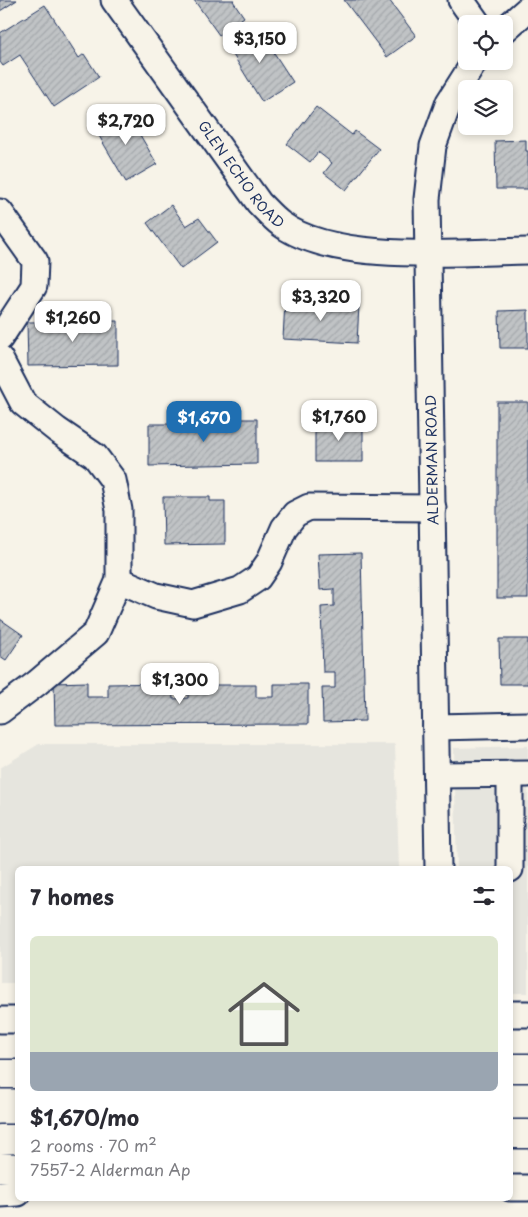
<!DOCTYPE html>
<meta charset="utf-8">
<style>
body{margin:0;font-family:"Playpen Sans",sans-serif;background:#f7f7f7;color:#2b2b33;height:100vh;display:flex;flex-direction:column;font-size:19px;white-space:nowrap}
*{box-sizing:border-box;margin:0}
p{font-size:16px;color:#7c7c81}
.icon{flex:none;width:28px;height:28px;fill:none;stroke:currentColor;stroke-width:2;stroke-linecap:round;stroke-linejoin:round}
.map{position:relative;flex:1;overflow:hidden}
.sheet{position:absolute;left:15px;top:866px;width:498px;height:335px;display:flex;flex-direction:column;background:#fff;border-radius:8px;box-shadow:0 2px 8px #0003}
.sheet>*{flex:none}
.controls{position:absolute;left:458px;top:15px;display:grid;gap:10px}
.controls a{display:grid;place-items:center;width:55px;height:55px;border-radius:8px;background:#fff;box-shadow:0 2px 8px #0003;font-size:25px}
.price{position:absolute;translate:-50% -42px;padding:0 11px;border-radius:10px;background:#fff;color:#222;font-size:16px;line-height:32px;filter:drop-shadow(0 1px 2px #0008)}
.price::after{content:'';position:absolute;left:50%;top:30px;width:15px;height:11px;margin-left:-8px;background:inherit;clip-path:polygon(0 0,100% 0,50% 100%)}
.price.active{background:#1f6fb2;color:#fff}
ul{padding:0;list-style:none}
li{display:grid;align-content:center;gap:10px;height:265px;padding:0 15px}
li span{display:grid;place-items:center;height:155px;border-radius:8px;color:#555}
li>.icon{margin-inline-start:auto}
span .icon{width:90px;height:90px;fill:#fffc;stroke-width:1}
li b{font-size:21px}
h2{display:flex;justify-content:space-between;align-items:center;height:60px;padding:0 15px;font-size:21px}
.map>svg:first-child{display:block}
.built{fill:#e6e5de}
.building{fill:url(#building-hatch);stroke:#1b2f5e}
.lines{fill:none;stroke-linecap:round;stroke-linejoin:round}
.minor-casing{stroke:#1b2f5e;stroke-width:29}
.highway-casing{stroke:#1b2f5e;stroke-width:31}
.minor{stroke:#f7f3e8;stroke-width:25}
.highway{stroke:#f7f3e8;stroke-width:28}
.labels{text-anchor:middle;stroke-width:4;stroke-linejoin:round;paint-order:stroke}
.street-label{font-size:14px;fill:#1b2f5e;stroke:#f7f3e8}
</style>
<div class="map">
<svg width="528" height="1217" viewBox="0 0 528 1217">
<defs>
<pattern id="building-hatch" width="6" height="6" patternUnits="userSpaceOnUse" patternTransform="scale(1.25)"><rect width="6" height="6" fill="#c0c3c5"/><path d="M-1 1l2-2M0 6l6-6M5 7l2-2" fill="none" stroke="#a4a8ac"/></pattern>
</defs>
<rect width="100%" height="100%" fill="#f7f3e8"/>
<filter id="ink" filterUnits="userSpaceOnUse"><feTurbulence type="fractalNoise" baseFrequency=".02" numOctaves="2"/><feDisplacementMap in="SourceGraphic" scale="10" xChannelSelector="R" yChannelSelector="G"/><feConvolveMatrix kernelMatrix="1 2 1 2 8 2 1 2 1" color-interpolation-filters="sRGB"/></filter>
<g filter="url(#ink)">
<g class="built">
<polygon points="39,744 395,744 399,869 18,869 17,983 0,983 0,768"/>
<polygon points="528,746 528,993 510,993 510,869 457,869 454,748"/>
</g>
<g class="building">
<polygon points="0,0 17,0 0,11"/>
<polygon points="194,0 234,0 233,1 244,17 219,35"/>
<polygon points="344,0 389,0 416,36 387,57"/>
<polygon points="45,5 79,58 84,54 99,77 54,107 20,55 3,66 0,62 0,33"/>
<polygon points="256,25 293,82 262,102 227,45"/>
<polygon points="316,107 352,135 355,131 379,149 346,190 324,173 332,163 318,152 310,162 287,144"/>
<polygon points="126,111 157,164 126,182 95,129"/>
<polygon points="526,140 526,151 528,151 528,189 496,189 495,141"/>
<polygon points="171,205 186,226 199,218 217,242 181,269 147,223"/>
<polygon points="285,301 359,305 357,343 283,339"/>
<polygon points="528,310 528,348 500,348 499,311"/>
<polygon points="118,321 118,365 28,366 27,322"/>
<rect x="497" y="402" width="31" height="196"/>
<polygon points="208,419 257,419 257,464 149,466 149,424 208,424"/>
<polygon points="363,422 363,462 315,462 315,423"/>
<polygon points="163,497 210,497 210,501 225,501 225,544 164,545"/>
<polygon points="361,553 365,721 323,722 322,688 335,688 335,672 323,672 321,607 334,606 334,589 320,590 318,554"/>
<polygon points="0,619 23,635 6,660 0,656"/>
<polygon points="499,639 528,639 528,684 500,684"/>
<polygon points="87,682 87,697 108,697 108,684 172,683 173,699 188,698 188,685 256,685 256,697 274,697 274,684 308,684 308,724 55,725 54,683"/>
</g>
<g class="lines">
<defs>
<g id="minor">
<path id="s1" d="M 114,0 L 259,203 C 266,210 273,218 281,224 C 335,264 462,252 528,251"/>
<polyline points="461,0 478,24"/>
<polyline points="504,30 528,9"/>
<polyline points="0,212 35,261 34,286 0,338"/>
<polyline points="0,359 23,403 57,430 95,456 113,480 119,510 119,580"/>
<polyline points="0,711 37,683 96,633 119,580 156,596 193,604 240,590 258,578 269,562 284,528 295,514 309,507 433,508"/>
<polyline points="436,727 528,725"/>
<polyline points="510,774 510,869"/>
<polyline points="437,775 528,774"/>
<polyline points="438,869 427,199 433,146 449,102 475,61"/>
<polyline points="510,1014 528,1014"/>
<polyline points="0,1020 18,1020"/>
<polyline points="510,1188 528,1188"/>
<polyline points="0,1194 18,1193"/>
</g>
<g id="highway">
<polyline points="510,1068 528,1068"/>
<polyline points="0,1074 18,1074"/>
<polyline points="510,1134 528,1134"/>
<polyline points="0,1139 18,1139"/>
<polyline points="0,1167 18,1168"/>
</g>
</defs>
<use href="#minor" class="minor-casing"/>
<use href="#highway" class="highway-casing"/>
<use href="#minor" class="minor"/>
<use href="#highway" class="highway"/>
</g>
</g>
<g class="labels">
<g class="street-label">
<text dy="5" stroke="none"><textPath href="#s1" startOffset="216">GLEN ECHO ROAD</textPath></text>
<text transform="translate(432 460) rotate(-91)" y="5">ALDERMAN ROAD</text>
</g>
</g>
</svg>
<div class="controls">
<a><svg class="icon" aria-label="locate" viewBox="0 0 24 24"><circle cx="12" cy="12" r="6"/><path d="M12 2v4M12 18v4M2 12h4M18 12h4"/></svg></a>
<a><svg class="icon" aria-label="layers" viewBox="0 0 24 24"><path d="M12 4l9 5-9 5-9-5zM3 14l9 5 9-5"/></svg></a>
</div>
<b class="price" style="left:260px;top:64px">$3,150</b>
<b class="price" style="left:126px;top:146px">$2,720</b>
<b class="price" style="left:321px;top:322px">$3,320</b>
<b class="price" style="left:73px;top:343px">$1,260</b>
<b class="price" style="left:339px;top:442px">$1,760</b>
<b class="price active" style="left:204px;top:443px">$1,670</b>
<b class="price" style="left:180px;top:705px">$1,300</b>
<section class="sheet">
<h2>7 homes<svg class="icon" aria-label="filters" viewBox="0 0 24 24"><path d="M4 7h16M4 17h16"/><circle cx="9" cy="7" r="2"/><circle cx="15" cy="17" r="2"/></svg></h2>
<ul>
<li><span style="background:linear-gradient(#dfe7d0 75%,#9aa5b1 0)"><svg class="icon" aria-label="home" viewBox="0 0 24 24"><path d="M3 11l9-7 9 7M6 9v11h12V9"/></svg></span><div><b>$1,670/mo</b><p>2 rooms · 70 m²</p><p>7557-2 Alderman Ap</p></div></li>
</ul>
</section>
</div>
